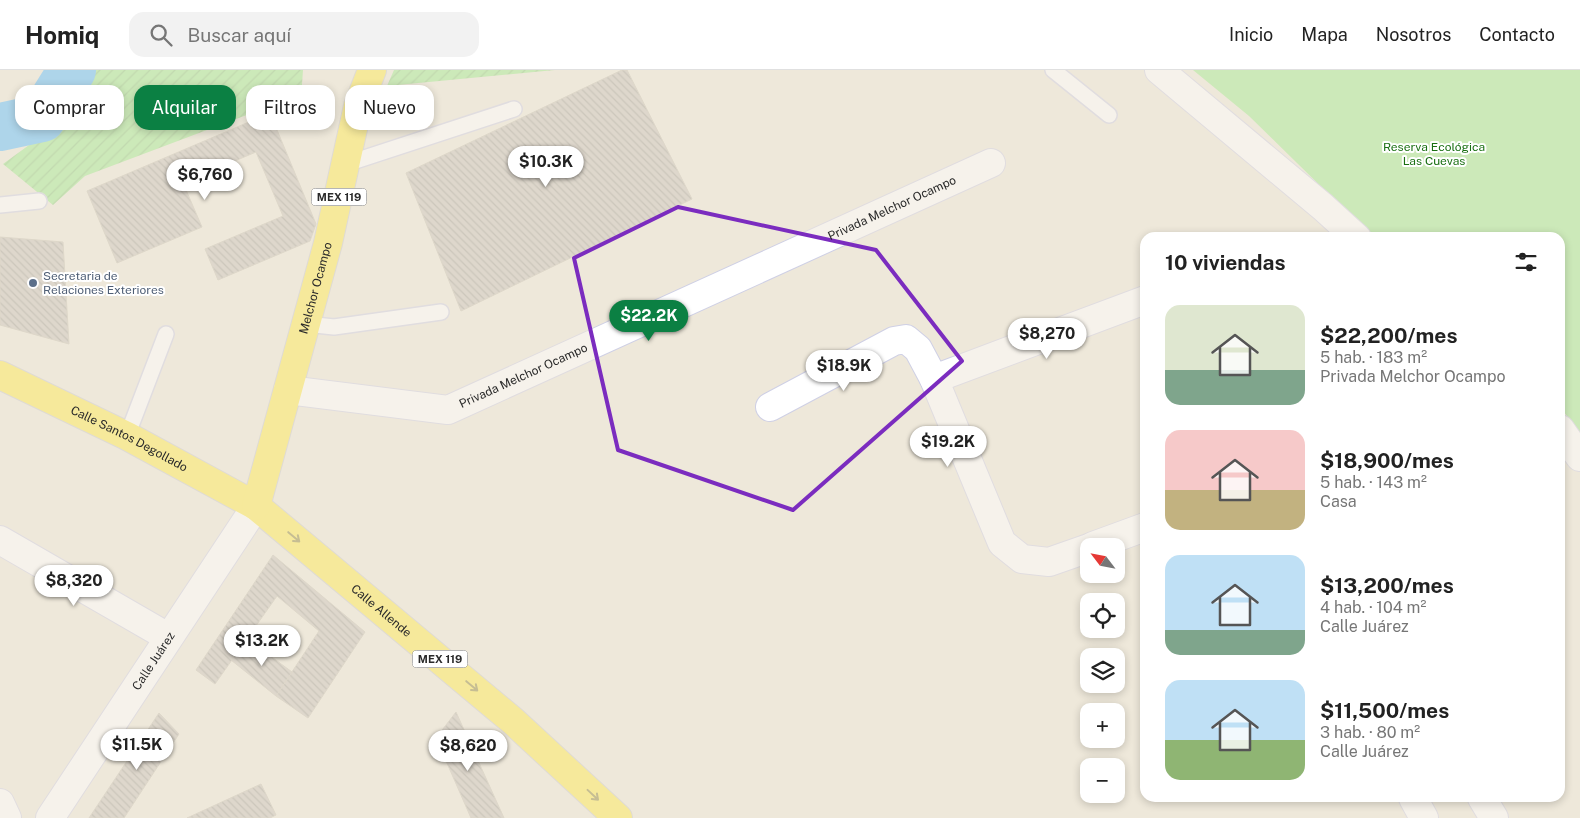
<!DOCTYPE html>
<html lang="es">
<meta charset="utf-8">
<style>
body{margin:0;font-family:"Public Sans",sans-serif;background:#f2f2f2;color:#222;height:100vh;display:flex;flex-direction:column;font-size:19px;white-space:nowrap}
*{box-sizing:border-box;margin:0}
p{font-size:16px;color:#767676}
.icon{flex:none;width:28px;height:28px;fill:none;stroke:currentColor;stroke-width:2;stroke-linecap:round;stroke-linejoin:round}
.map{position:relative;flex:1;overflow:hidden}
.sheet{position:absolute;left:1140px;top:162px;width:425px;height:570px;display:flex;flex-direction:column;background:#fff;border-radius:15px;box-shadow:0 2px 8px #0003}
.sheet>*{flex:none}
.banner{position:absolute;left:15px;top:15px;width:475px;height:45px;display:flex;gap:10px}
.needle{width:32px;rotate:302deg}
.buttons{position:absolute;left:1080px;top:468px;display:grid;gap:10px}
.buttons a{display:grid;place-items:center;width:45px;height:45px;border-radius:10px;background:#fff;box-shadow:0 2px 8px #0003;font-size:25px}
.price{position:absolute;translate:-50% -42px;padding:0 11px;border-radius:18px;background:#fff;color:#222;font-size:16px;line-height:32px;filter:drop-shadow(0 1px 2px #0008)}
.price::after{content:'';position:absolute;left:50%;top:30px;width:15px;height:11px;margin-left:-8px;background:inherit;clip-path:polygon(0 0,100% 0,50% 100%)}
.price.selected{background:#0b8043;color:#fff}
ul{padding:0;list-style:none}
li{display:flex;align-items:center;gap:15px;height:125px;padding:0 25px}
li span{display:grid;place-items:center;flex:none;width:140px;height:100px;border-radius:15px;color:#555}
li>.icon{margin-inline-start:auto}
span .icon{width:60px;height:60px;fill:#fffc;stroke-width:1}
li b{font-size:21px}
h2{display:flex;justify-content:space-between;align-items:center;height:60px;padding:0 25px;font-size:21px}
.chip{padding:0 18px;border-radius:15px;background:#fff;box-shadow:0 2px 8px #0003;font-size:18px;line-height:45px}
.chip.selected{background:#0b8043;color:#fff}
header{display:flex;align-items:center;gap:30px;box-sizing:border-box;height:70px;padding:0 25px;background:#fff;border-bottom:1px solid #e0e0e0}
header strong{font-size:24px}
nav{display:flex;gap:28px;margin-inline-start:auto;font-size:18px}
.search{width:350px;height:45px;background:#f2f2f2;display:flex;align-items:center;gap:12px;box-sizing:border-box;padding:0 18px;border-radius:15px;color:#767676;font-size:19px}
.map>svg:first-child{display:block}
.park{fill:#a3ea90}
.garden{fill:url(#garden-furrows)}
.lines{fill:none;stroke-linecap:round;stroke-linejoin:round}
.river{stroke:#61bffc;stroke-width:48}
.building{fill:url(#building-back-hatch);stroke:#c9c4b4}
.service-casing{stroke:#cfd0e5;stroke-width:18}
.minor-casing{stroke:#cfd0e5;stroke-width:30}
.secondary-casing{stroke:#cfd0e5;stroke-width:30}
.primary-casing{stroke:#ccc;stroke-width:30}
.service{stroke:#fff;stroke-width:15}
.minor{stroke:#fff;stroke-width:28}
.secondary{stroke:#fff;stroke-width:28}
.primary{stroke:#ffec4e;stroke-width:28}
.oneway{stroke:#948b3c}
.marked{fill:none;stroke:#7b2cbf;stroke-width:4;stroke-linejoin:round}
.service-dot{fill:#5c6f8a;stroke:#fff;stroke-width:2}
.labels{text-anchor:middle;stroke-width:4;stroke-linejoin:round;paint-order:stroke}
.shield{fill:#fff;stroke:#6a6a6a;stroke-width:1}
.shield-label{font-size:11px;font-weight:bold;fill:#2a2a2a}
.park-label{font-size:12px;fill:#196f12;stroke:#fff}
.street-label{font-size:12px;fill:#2a2a2a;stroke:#fff}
.service-label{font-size:12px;fill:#4e5e75;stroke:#fff;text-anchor:start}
</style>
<header>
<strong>Homiq</strong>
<div class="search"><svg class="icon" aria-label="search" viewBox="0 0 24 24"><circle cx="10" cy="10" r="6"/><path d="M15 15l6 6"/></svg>Buscar aquí</div>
<nav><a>Inicio</a><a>Mapa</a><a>Nosotros</a><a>Contacto</a></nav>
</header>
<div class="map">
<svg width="1580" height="748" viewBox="0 0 1580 748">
<defs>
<pattern id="garden-furrows" width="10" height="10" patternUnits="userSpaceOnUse" patternTransform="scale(1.25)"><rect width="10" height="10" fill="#a3ea90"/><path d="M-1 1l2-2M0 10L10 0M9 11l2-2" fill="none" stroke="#8cc97c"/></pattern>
<pattern id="building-back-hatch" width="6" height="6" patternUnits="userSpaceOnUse" patternTransform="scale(1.25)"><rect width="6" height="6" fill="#c9c4ba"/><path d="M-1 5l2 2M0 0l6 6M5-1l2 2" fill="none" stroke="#a39f97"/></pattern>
</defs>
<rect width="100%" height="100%" fill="#eee8da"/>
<polygon class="park" points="1193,0 1580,0 1580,363 1560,337 1560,168 1375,167 1351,146 1249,46"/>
<g class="garden">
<polygon points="86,0 303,0 301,29 277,41 268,37 85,106 53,135 3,94 51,59"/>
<polygon points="394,0 555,0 387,16"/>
</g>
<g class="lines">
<polyline class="river" points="0,57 42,48 72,0"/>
</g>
<g class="building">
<polygon points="622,0 627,0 692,129 461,241 406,103"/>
<polygon points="270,43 316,154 310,171 218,210 205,179 283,146 256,82 183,113 202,157 117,193 87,121"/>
<polygon points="0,167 63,172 69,274 0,255"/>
<polygon points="273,485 365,562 308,648 276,626 319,561 277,526 215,614 196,600"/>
<polygon points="246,568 292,602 276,626 231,590"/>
<polygon points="456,642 504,748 471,748 436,668"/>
<polygon points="159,643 179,664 124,748 89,748"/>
<polygon points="261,714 276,745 270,748 187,748"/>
</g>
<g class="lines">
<defs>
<g id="service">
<polyline points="1053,0 1109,45"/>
<polyline points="346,94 514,39"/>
<polyline points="0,135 39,131"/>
<polyline points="306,254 334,257 441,242"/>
<polyline points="127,366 166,264"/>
</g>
<g id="minor">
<polyline points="934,309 1145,230"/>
<path id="s1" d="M 288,320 L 448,340 L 991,93"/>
<polyline points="770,337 894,271 906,269 918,279 934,309 1002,473 1022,489 1049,492 1089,478"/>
<polyline points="0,470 168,567"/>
<polyline points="1093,476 1145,457"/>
<polyline points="1413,728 1424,748"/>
<polyline points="1482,728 1494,748"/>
<polyline points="0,733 7,748"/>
<path id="s2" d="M 50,748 L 256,436"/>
</g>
<g id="secondary">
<polyline points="1159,0 1323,137 1357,168"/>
<polyline points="1560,359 1580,387"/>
</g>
<g id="primary">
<path id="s3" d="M 0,305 L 127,366 L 256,436 L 513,651 L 618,748"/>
<path id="s4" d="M 256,436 L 328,173 L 358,36 L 372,0"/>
</g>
</defs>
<use href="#service" class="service-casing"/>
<use href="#minor" class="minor-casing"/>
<use href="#secondary" class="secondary-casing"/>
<use href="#primary" class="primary-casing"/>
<use href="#service" class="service"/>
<use href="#minor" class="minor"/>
<use href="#secondary" class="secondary"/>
<use href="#primary" class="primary"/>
</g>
<defs><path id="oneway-shaft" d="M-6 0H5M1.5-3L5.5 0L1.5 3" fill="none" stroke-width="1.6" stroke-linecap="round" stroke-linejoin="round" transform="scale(1.25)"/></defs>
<g class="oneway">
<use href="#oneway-shaft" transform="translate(294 467) rotate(40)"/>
<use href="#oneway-shaft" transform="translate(472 616) rotate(40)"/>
<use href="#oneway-shaft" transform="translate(593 725) rotate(43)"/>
</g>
<path d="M0 0H1580V748H0ZM 678,137 L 876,180 L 962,291 L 793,440 L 618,380 L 574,188 Z" fill="#eee8da" fill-opacity=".55" fill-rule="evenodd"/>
<path class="marked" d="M 678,137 L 876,180 L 962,291 L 793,440 L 618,380 L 574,188 Z"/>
<circle class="service-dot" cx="33" cy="213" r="5"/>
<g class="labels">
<g class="shield">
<rect x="311.5" y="118.5" width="55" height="17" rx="4"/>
<rect x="412.5" y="580.5" width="55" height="17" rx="4"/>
</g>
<g class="shield-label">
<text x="339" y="131">MEX 119</text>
<text x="440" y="593">MEX 119</text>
</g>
<g class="park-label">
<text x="1434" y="81">Reserva Ecológica<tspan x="1434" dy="14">Las Cuevas</tspan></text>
</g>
<g class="street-label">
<text dy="4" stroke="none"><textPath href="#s1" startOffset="649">Privada Melchor Ocampo</textPath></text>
<text dy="4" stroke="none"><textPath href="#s4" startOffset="226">Melchor Ocampo</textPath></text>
<text dy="4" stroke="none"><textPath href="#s1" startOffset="244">Privada Melchor Ocampo</textPath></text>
<text dy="4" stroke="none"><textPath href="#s3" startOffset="144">Calle Santos Degollado</textPath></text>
<text dy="4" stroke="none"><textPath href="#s3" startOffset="451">Calle Allende</textPath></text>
<text dy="4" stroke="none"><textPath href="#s2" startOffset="188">Calle Juárez</textPath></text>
</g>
<g class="service-label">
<text x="43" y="210">Secretaria de<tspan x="43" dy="14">Relaciones Exteriores</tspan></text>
</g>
</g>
</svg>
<div class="buttons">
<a><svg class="needle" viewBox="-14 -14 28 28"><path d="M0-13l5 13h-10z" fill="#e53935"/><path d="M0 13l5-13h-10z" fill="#767676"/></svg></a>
<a><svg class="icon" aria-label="locate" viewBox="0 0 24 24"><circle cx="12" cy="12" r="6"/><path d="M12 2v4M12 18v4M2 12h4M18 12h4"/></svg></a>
<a><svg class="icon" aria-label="layers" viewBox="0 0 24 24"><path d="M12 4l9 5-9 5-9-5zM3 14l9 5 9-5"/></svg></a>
<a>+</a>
<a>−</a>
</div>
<b class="price" style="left:546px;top:118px">$10.3K</b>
<b class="price" style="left:205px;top:131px">$6,760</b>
<b class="price selected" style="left:649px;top:272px">$22.2K</b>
<b class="price" style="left:1047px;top:290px">$8,270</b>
<b class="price" style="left:844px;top:322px">$18.9K</b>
<b class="price" style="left:948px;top:398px">$19.2K</b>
<b class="price" style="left:74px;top:537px">$8,320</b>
<b class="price" style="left:262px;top:597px">$13.2K</b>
<b class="price" style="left:137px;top:701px">$11.5K</b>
<b class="price" style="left:468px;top:702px">$8,620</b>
<div class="banner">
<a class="chip">Comprar</a>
<a class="chip selected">Alquilar</a>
<a class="chip">Filtros</a>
<a class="chip">Nuevo</a>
</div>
<section class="sheet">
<h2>10 viviendas<svg class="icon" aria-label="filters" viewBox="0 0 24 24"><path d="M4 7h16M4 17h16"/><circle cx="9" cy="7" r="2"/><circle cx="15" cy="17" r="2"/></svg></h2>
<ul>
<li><span style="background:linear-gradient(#dfe7d0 65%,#7fa58c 0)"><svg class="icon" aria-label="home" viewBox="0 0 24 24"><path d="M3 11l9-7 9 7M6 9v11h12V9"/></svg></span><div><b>$22,200/mes</b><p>5 hab. · 183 m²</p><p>Privada Melchor Ocampo</p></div></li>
<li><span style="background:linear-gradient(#f6c9c9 60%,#c2b280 0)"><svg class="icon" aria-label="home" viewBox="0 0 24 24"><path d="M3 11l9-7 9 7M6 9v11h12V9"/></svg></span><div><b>$18,900/mes</b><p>5 hab. · 143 m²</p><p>Casa</p></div></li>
<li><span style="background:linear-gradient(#bfe0f5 75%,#7fa58c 0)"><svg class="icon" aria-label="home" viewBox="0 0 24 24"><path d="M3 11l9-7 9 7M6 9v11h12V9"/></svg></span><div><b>$13,200/mes</b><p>4 hab. · 104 m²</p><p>Calle Juárez</p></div></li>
<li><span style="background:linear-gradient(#bfe0f5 60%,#8fb573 0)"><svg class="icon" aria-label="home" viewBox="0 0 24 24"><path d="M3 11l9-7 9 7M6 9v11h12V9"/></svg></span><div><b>$11,500/mes</b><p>3 hab. · 80 m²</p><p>Calle Juárez</p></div></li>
</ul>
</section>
</div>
